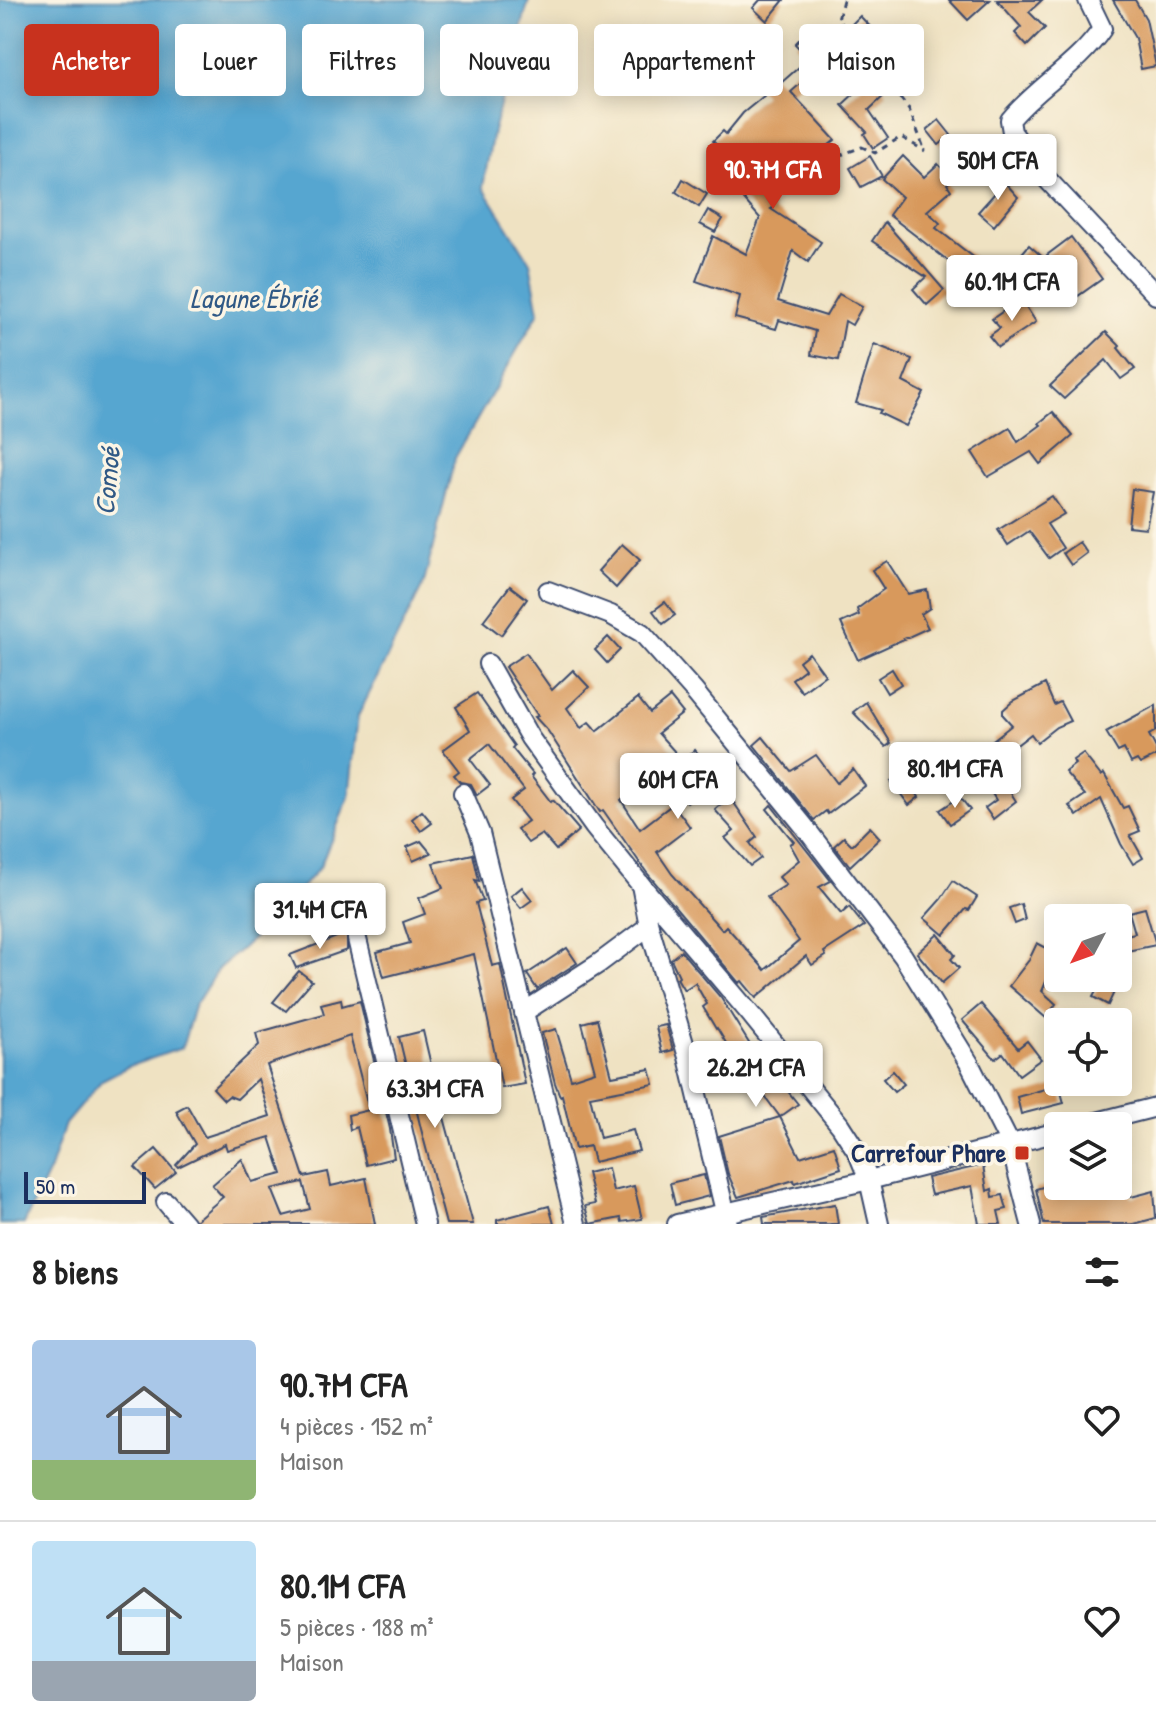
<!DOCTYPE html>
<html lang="fr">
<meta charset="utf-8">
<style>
body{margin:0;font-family:"Patrick Hand",sans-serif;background:#f2f2f2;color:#222;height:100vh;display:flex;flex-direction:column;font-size:30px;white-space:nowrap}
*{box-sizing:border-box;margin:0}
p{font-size:26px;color:#767676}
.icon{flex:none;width:44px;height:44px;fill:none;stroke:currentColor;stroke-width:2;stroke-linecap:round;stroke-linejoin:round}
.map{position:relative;height:1224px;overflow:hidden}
.details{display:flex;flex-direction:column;background:#fff;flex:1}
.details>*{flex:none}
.guide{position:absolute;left:24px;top:24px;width:1108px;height:72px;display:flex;gap:16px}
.needle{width:52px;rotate:229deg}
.fabs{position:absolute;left:1044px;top:904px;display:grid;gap:16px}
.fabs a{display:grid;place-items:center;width:88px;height:88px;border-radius:8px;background:#fff;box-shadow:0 4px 20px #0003;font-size:40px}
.scale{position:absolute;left:24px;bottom:20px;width:122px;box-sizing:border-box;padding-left:8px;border:4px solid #1b2f5e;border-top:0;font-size:22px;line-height:28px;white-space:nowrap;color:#1b2f5e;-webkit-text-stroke:6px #fcf5e5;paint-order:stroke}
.price{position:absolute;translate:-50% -68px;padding:0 18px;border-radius:8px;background:#fff;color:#222;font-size:26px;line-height:52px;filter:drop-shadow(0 2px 4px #0008)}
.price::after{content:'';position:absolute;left:50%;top:48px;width:24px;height:18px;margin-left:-12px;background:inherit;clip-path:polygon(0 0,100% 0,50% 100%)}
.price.active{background:#c8321e;color:#fff}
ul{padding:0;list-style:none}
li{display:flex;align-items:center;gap:24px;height:200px;padding:0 32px}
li+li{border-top:2px solid #e0e0e0}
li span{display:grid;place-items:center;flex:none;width:224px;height:160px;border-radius:8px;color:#555}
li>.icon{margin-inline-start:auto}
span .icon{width:96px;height:96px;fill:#fffc;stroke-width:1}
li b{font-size:34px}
h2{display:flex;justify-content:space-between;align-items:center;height:96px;padding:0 32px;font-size:34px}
.pill{padding:0 28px;border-radius:8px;background:#fff;box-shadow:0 4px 20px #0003;font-size:28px;line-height:72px}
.pill.active{background:#c8321e;color:#fff}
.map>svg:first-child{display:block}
.water{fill:#56a6d0;stroke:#386a97;stroke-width:2}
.building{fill:#d8995b;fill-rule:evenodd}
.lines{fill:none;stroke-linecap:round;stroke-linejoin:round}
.street-casing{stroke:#3b4a6d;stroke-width:22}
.path{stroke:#3b4a6d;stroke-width:3;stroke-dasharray:6 6;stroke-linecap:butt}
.street{stroke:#fff;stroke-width:18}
.poi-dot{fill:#c8321e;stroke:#fcf5e5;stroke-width:3}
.labels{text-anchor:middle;stroke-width:7;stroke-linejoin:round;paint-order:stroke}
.poi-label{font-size:26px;font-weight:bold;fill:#1b2f5e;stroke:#fcf5e5;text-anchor:end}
.water-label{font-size:28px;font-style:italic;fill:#305986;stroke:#fcf5e5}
</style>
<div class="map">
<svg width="1156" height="1224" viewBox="0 0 1156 1224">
<rect width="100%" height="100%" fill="#fcf5e5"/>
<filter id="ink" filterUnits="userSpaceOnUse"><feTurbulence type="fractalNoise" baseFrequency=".0125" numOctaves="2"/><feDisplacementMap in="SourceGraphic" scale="16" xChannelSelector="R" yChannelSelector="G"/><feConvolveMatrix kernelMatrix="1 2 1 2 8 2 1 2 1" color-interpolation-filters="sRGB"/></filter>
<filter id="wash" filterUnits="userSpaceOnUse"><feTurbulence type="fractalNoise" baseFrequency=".006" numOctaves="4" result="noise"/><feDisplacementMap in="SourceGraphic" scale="32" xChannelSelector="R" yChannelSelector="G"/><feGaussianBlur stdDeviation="1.8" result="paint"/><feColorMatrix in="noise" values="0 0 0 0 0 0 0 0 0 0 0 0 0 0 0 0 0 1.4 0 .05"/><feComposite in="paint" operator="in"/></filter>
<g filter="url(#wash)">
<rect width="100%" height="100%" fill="#efe2c2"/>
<polygon class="water" points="0,0 529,0 493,131 483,187 530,262 539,312 455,458 424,583 358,716 349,797 320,867 265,928 218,969 194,1007 182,1048 127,1067 102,1080 65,1124 50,1169 24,1224 0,1224"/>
<g id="blocks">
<g class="building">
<polygon points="760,0 784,0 767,21 753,8"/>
<polygon points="949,0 990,0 968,20"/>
<polygon points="997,0 1042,0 1029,12 1045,28 1027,46 1015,33 1021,27"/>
<polygon points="1113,0 1135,0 1146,19 1156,66 1141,69 1135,38"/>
<polygon points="860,16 898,56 887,65 850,26"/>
<polygon points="809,29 824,43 809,58 795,44"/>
<polygon points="752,57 781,83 806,61 815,71 791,92 835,140 767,198 774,207 771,209 821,242 808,262 793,251 778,301 826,316 839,294 862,307 852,325 845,321 838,360 811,355 815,331 779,320 776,329 735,318 740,296 696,281 713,236 746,254 760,218 732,186 744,175 713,141 723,131 726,134 743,113 765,95 738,71"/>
<polygon points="872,77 887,93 869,110 888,138 873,148 864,134 867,132 842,105"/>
<polygon points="939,120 951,135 939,145 927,130"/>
<polygon points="870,156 882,176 861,187 850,168"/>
<polygon points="903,156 924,177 938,164 952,179 947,184 951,190 927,211 940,223 936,228 998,276 987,291 889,215 902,197 882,179"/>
<polygon points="1000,177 1018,197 994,226 978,212 996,192 990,185"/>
<polygon points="683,179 707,194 699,207 676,192"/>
<polygon points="708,210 723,219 715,232 700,224"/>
<polygon points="885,222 944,290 927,305 913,289 926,277 872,241"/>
<polygon points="1071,237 1102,279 1078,296 1047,255"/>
<polygon points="1029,245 1046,260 1018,290 1003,276"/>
<polygon points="1021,299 1036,322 998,347 989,336 1000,328 992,319"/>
<polygon points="1106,332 1120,346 1118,348 1135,369 1121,379 1106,360 1064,399 1050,386"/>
<polygon points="874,344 912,359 903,382 924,393 906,426 879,413 881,410 856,403"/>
<polygon points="1053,412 1073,436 1040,464 1031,452 988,477 972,452 1010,428 1018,442 1041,425 1039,423"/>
<polygon points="1132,489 1153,492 1146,528 1128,526"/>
<polygon points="1052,496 1064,514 1047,524 1063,548 1049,558 1029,531 1008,545 998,530"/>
<polygon points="1079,542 1087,553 1071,565 1063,553"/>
<polygon points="622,544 640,560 616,588 598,571"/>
<polygon points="887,561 908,594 927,590 930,608 921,614 928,628 858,660 841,623 859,615 857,609 884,589 872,570"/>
<polygon points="510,586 527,599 501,635 483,621"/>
<polygon points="665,602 675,615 663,624 653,611"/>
<polygon points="608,637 620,650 607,663 595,650"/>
<polygon points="526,653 552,690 573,670 589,687 567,708 581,728 589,722 597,731 638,698 650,713 670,697 683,713 658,733 682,760 695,750 709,767 701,772 708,780 698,787 702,791 687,802 659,768 621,800 640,829 673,804 690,827 657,852 672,874 722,930 726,926 765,970 799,941 767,897 786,885 779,877 799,860 790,844 794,842 767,809 771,805 831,881 819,887 841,914 849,907 864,926 824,952 826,956 812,965 806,956 756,998 742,981 739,983 647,873 603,810 600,812 548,731 535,717 538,716 505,667"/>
<polygon points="809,653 825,675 802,692 792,679 805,669 799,661"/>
<polygon points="892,669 901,684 887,693 878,678"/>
<polygon points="1045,684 1054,705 1060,702 1070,721 1056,727 1037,742 1031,734 1005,754 993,740 1012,725 1003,715 1003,710 1013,701"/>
<polygon points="477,693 514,746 512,748 533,774 531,776 551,802 553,800 579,830 556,850 542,834 528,843 517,829 528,821 511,800 524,790 489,744 470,759 490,785 477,795 471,784 460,782 454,775 459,771 443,750 470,730 456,707"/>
<polygon points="866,702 891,743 886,747 853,712"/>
<polygon points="1156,705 1156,731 1149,735 1156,748 1156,756 1140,764 1137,760 1131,763 1124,749 1118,752 1106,732"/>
<polygon points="763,737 791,771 816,755 837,783 853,769 865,786 828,814 826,811 814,820 754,745"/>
<polygon points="1083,753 1101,776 1104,774 1123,808 1128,806 1140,831 1130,835 1143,858 1133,864 1121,844 1101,799 1077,816 1069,806 1085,795 1065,772 1075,764 1073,760"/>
<polygon points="902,773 919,797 909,805 891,781"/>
<polygon points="998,773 1016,801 993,819 985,808 996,800 985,782"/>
<polygon points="730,797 757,837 750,843 761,858 750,866 725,838 734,831 715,810"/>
<polygon points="960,797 970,810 950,824 940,810"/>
<polygon points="422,811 432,823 421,831 412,819"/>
<polygon points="870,827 880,838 850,866 834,846 844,837 852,845"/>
<polygon points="421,841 431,853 413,861 407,847"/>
<polygon points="473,854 479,881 475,880 483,901 476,903 492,966 500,964 525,1084 502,1088 474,954 384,977 377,952 410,943 403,922 425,914 419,898 443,888 433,863"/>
<polygon points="953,881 977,897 969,910 966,909 944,935 924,918 941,899"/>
<polygon points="522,887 532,900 521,908 511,896"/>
<polygon points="1021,904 1025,920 1015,924 1009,908"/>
<polygon points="1145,908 1156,945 1122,952 1118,937 1135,933 1129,912"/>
<polygon points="347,933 347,950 296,968 290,955"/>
<polygon points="938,934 955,955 951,959 959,968 942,983 917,953"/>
<polygon points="1037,943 1058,954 1042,991 1056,1004 1046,1018 1009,986 1029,960"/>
<polygon points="567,948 577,963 537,989 527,974"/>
<polygon points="681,951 721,998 760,1061 762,1059 798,1104 780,1117 800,1157 834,1146 841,1168 795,1183 794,1180 738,1197 728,1174 719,1136 780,1117 754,1082 752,1083 744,1073 717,1028 716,1029 703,1007 707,1004 695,983 684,990 677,978 679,976 671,959"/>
<polygon points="299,971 312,981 286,1011 273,1002"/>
<polygon points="1101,982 1115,990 1108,1005 1093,997"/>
<path d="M 341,999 L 342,1006 L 360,1001 L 390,1129 L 394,1158 L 366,1165 L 357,1127 L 350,1130 L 348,1115 L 369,1110 L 350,1036 L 267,1065 L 304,1177 L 328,1172 L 331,1186 L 366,1178 L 375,1224 L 197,1224 L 196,1220 L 223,1197 L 212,1185 L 242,1159 L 252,1182 L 282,1174 L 270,1137 L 227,1150 L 225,1144 L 178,1167 L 176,1165 L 195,1144 L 176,1111 L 187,1105 L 205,1137 L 270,1116 L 258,1079 L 237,1099 L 229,1096 L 224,1100 L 213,1088 L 259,1045 L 256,1033 L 324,1014 L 321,1004 ZM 303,1182 L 310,1209 L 283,1216 L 272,1189 Z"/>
<polygon points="981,1004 1018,1048 1027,1041 1041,1059 1019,1075 1003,1053 995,1059 962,1020"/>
<polygon points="597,1019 612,1076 650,1069 654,1084 590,1096 600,1138 633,1130 639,1151 594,1162 590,1146 575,1149 562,1095 560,1096 555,1083 542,1033 556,1029 571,1079 595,1071 582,1023"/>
<polygon points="666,1025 673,1050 662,1053 656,1027"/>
<polygon points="423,1031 439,1099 473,1224 446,1224 421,1129 399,1037"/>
<polygon points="893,1071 904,1084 894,1092 883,1079"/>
<polygon points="1059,1085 1064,1103 1021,1114 1017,1097"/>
<polygon points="156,1149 176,1172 155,1189 135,1167"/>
<polygon points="983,1165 987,1191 992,1189 993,1197 1003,1195 1007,1209 998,1211 1001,1224 979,1224 972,1186 931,1195 927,1178"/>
<polygon points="608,1168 613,1191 634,1186 642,1219 622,1222 621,1218 590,1224 585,1206 595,1204 587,1173"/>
<polygon points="704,1175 709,1196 675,1205 670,1183"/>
<polygon points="1056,1183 1056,1186 1083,1186 1085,1193 1128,1185 1131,1197 1154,1191 1156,1218 1134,1224 1044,1224 1036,1189"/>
<polygon points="835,1204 838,1224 764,1224 763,1217"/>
<polygon points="549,1206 554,1224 497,1224 497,1220"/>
</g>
</g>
</g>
<g filter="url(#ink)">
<use href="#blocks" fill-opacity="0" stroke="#3b4a6d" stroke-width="2"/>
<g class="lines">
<defs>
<g id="street">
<path d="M 1088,0 L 1102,29 C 1078,65 1038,86 1010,120 L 1012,132 L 1046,178 L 1156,295"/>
<polyline points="548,591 611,615 642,633 693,690 804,826 903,956 969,1063 1010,1144 1031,1224"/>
<polyline points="488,664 530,738 594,827 641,885"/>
<polyline points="463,793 480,833 576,1224"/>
<polyline points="357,939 425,1224"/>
<polyline points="524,1012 598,964 649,926"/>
<polyline points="1081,1126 1156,1107"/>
<polyline points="166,1202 185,1224"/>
<polyline points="677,1224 869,1180 1058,1132"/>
<polyline points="728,1224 688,1057 649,926 641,885 752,1016 840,1125 858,1153 869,1180 879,1224"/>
</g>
</defs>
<use href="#street" class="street-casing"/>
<g class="path">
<polyline points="843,0 838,19 909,109 925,151"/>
<polyline points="827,160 862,147 875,153 901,137 925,151"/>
</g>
<use href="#street" class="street"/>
</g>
</g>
<rect class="poi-dot" x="1014" y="1145" width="16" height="16" rx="4"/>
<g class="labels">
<g class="poi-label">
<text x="1006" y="1162">Carrefour Phare</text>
</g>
<g class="water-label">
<text x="254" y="308">Lagune Ébrié</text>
<text transform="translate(107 481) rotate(-85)" y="10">Comoé</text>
</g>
</g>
</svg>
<div class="fabs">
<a><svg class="needle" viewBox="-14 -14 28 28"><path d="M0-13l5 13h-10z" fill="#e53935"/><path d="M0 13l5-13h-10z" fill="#767676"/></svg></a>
<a><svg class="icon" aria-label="locate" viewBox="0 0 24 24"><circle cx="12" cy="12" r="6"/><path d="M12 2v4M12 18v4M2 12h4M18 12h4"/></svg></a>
<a><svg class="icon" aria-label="layers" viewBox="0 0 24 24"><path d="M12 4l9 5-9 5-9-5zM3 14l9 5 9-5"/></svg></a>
</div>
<div class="scale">50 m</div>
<b class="price" style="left:998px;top:202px">50M CFA</b>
<b class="price active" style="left:773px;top:211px">90.7M CFA</b>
<b class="price" style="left:1012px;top:323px">60.1M CFA</b>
<b class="price" style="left:955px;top:810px">80.1M CFA</b>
<b class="price" style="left:678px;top:821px">60M CFA</b>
<b class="price" style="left:320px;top:951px">31.4M CFA</b>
<b class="price" style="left:756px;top:1109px">26.2M CFA</b>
<b class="price" style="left:435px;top:1130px">63.3M CFA</b>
<div class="guide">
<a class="pill active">Acheter</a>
<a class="pill">Louer</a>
<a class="pill">Filtres</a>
<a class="pill">Nouveau</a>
<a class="pill">Appartement</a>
<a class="pill">Maison</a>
</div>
</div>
<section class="details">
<h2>8 biens<svg class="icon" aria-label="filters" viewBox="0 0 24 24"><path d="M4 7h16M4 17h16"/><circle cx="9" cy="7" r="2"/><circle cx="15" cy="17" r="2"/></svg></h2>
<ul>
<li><span style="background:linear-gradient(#a9c7e8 75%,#8fb573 0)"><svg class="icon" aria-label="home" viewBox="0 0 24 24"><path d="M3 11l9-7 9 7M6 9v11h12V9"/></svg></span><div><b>90.7M CFA</b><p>4 pièces · 152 m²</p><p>Maison</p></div><svg class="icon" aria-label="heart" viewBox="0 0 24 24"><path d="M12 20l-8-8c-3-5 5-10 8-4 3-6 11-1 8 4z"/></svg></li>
<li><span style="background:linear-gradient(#bfe0f5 75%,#9aa5b1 0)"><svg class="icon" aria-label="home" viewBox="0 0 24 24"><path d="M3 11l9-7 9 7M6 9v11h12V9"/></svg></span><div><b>80.1M CFA</b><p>5 pièces · 188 m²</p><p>Maison</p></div><svg class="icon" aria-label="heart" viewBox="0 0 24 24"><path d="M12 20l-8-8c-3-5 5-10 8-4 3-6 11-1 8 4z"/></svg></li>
</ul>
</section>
